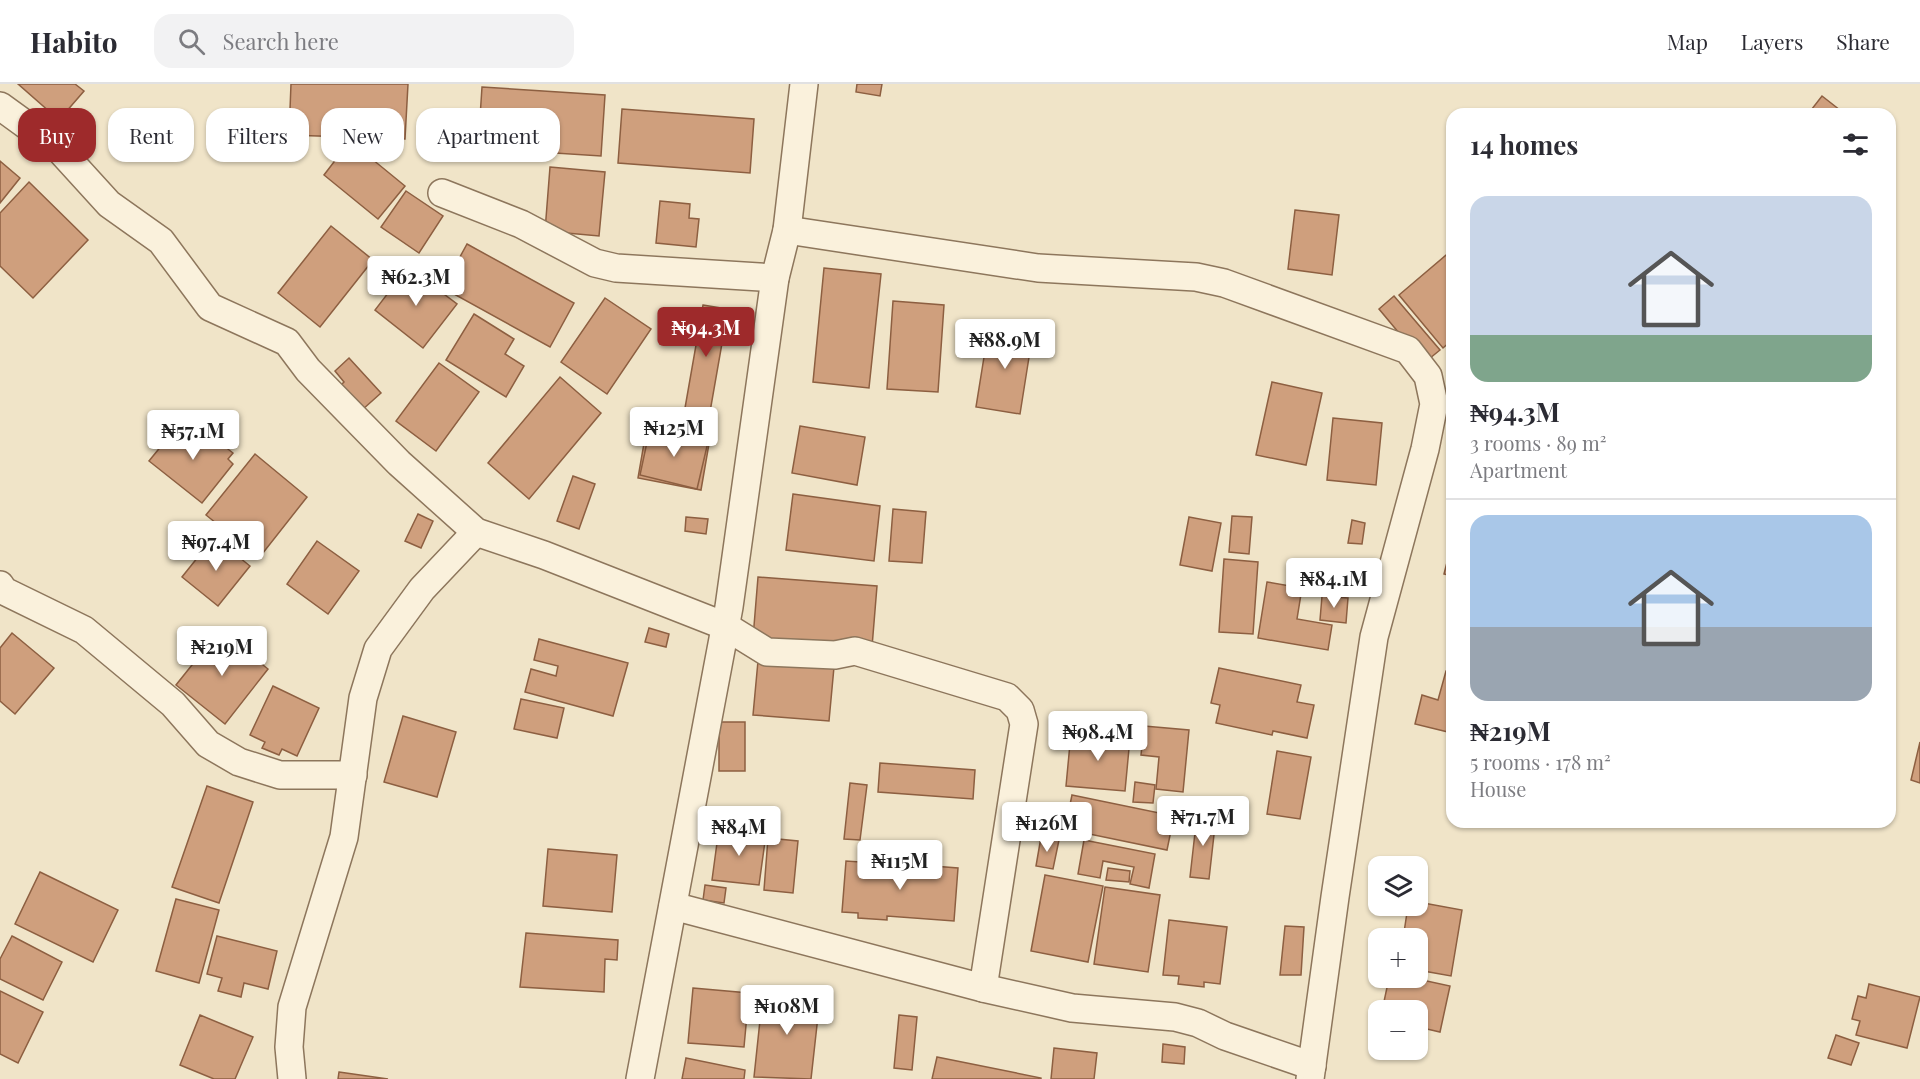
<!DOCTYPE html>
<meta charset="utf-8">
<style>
body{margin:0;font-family:"Playfair Display",serif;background:#f2f2f3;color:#2b2b33;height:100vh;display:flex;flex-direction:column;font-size:22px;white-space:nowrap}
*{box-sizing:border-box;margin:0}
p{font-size:20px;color:#7c7c81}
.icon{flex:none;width:33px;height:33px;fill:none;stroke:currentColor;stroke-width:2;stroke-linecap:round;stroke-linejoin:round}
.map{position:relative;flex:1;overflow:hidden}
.sheet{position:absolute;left:1446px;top:24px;width:450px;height:720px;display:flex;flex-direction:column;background:#fff;border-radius:18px;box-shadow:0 2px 4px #0004}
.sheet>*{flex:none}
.guide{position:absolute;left:18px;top:24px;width:570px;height:54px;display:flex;gap:12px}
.controls{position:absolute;left:1368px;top:772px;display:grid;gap:12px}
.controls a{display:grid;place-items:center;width:60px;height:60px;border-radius:12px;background:#fff;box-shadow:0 2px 4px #0004;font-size:30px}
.price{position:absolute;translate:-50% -51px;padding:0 14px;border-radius:6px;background:#fff;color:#222;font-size:20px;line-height:39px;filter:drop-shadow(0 2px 3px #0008)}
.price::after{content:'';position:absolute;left:50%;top:36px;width:18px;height:14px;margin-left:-9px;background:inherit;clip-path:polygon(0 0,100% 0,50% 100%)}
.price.current{background:#9e2a2b;color:#fff}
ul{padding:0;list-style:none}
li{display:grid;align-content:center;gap:12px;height:318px;padding:0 24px}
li+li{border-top:2px solid #e1e1e2}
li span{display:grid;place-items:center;height:186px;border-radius:18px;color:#555}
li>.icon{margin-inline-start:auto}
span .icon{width:108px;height:108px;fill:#fffc;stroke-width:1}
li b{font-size:26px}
h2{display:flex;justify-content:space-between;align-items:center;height:72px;padding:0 24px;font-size:26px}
.tag{padding:0 21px;border-radius:18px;background:#fff;box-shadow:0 2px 4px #0004;font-size:21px;line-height:54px}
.tag.current{background:#9e2a2b;color:#fff}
header{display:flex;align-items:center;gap:36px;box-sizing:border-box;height:84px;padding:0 30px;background:#fff;border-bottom:2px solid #e1e1e2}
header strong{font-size:28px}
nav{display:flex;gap:33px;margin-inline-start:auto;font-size:21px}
.search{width:420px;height:54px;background:#f2f2f3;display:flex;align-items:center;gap:15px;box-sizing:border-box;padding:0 21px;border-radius:18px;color:#7c7c81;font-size:22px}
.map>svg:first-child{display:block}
.building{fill:#cf9f7d;stroke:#8d5f41;stroke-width:1.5}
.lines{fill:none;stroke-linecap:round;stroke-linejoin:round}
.street-casing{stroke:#8d765c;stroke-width:30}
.street{stroke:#faf1dc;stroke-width:27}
</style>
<header>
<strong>Habito</strong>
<div class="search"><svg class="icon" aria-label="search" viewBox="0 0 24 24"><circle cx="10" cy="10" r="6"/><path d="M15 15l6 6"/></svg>Search here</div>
<nav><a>Map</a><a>Layers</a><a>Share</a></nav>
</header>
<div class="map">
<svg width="1920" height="995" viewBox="0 0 1920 995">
<rect width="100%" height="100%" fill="#f0e4c8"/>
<g class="building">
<polygon points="18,0 75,0 84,7 59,36"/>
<polygon points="291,0 408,0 405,55 289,51"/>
<polygon points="857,0 882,0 880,12 856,8"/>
<polygon points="482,3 605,11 601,72 478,64"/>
<polygon points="1822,12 1845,30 1808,30"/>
<polygon points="622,25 754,35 750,89 618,79"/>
<polygon points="350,57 405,102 378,135 324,91"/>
<polygon points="0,77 20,94 0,119"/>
<polygon points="550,83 605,88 599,152 545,147"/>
<polygon points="29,98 88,156 33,214 0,182 0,129"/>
<polygon points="406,107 443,132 419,169 381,143"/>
<polygon points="660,117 690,120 689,134 699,135 696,163 656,159"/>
<polygon points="1295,126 1339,131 1332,191 1288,185"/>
<polygon points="331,142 373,176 320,243 278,209"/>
<polygon points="467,160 574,219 550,263 443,204"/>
<polygon points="1452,166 1452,256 1443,264 1399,211"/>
<polygon points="408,183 457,220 423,264 375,226"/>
<polygon points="824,184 881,190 869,304 813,298"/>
<polygon points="1394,212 1440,266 1424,279 1379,225"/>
<polygon points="605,214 651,245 607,310 561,278"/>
<polygon points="893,217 944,221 938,308 887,305"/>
<polygon points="703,221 728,225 710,328 685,324"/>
<polygon points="474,230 514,255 505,270 524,282 506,313 446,276"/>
<polygon points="989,242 1033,248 1020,330 976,323"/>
<polygon points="349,274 381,309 362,326 340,302 344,298 335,287"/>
<polygon points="439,279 479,308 436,367 396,337"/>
<polygon points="560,293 601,329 529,415 488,379"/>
<polygon points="1272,298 1322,309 1306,381 1256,371"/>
<polygon points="1333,334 1382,339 1376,401 1327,396"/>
<polygon points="180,339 195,351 200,343 233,369 228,375 233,380 202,419 149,377"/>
<polygon points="647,342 710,354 701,406 638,394"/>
<polygon points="800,342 865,353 857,401 792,389"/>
<polygon points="650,344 708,358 697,405 640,391"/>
<polygon points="255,370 307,413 259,474 206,431"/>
<polygon points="573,392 595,400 579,445 557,437"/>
<polygon points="793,410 880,422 874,477 786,466"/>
<polygon points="893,425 926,428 922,479 889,477"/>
<polygon points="418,430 433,437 421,464 405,457"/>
<polygon points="1232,432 1252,433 1249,470 1229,468"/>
<polygon points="686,433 708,435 706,450 685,447"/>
<polygon points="1189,433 1221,439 1212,487 1180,481"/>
<polygon points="1352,436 1365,439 1362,460 1348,459"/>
<polygon points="214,453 250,482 218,522 182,493"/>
<polygon points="317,457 359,487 328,530 287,500"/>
<polygon points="1452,459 1452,492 1444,490"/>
<polygon points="1224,475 1258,478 1253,550 1219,548"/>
<polygon points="758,493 877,502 872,563 753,554"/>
<polygon points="1267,498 1302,504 1297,535 1332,541 1328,566 1258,554"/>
<polygon points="1322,512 1348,514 1346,539 1320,536"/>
<polygon points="649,544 669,550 666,563 645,558"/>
<polygon points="220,546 268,585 225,640 176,601"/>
<polygon points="12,549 54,584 15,630 0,617 0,564"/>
<polygon points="539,555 628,579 613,632 525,608 531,585 556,592 558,582 534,576"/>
<polygon points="758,577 834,583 829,637 753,631"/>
<polygon points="1219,584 1301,601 1297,618 1314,621 1307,654 1273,647 1272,651 1216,639 1220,621 1211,619"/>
<polygon points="1446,587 1452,588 1452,649 1415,640 1422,611 1438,616"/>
<polygon points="273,602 319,624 297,672 282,665 279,671 262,664 265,658 250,651"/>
<polygon points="521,615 564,624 557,654 514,645"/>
<polygon points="403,632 456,648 437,713 384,698"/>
<rect x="719" y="638" width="26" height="49"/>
<polygon points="1144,642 1189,646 1183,708 1156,705 1159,673 1141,671"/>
<polygon points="1071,649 1130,654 1125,707 1066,702"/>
<polygon points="1920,658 1920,699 1911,696"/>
<polygon points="1277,667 1311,673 1300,735 1267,730"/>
<polygon points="880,679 975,686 973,715 878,708"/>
<polygon points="1135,698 1155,701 1153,719 1133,718"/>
<polygon points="850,699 867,701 860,756 844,755"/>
<polygon points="207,702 253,718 219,819 172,803"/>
<polygon points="1072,711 1174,732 1167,766 1065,745"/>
<polygon points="1197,731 1216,733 1209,795 1190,793"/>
<polygon points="719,744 766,750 759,801 712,796"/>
<polygon points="1041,753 1059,756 1053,785 1036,782"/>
<polygon points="768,754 798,757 793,809 764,806"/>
<polygon points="1084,756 1155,770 1149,804 1130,800 1134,783 1103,777 1100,794 1078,790"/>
<polygon points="548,765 617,771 612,828 543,822"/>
<polygon points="890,775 907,776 907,780 958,784 954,837 887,832 887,836 858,834 858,829 842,828 846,777 890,780"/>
<polygon points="1108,784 1130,787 1129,798 1106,796"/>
<polygon points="40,788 118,826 93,878 15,840"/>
<polygon points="1045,791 1103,802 1088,878 1031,867"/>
<polygon points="705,801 726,804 724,819 703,816"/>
<polygon points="1105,803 1160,811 1148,888 1094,880"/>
<polygon points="176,815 219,826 199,899 156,887"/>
<polygon points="1418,818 1462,826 1451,892 1418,886 1418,855 1403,855 1408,822 1418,822"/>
<polygon points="1169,836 1227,843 1220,900 1204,898 1204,903 1178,900 1179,892 1163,891"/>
<polygon points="1285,842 1304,843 1301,891 1280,891"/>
<polygon points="526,849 618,856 617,876 605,875 604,908 520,903"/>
<polygon points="12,852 62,878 43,916 0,895 0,875"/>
<polygon points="217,852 277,867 268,905 244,899 241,913 218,907 222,894 207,890"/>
<polygon points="1389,894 1413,894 1450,902 1440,948 1418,943 1418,927 1382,927"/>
<polygon points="1869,900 1920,913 1907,964 1856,951 1860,937 1852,935 1858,912 1866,914"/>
<polygon points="693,904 749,909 744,963 688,959"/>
<polygon points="0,907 43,928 18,979 0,970"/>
<polygon points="763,908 820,914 811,995 754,993"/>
<polygon points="200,931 253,953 235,995 214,995 180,981"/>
<polygon points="899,931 917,933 912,986 894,984"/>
<polygon points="1836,951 1859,959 1851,981 1828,974"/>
<polygon points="1163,960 1185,963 1184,980 1162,978"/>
<polygon points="1054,964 1097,969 1094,995 1051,995"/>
<polygon points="937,973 1041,994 1041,995 932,995"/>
<polygon points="686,974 745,986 744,995 682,995"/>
<polygon points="339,988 388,995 338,995"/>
</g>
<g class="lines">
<defs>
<g id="street">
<polyline points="0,22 58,64 109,120 161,157 210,223 287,258 308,286 399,379 476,448 544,471 725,542 767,568 835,571 855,567 1007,613 1020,626 1024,640 983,904"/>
<polyline points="442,109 521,140 595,179 616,184 775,194"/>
<polyline points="787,146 1038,184 1196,193 1224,199 1408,266 1428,292 1434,320 1425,365 1374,553 1335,813 1310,995"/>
<polyline points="0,501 4,507 84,546 173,620 208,660 239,678 280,691 353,691"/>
<polyline points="673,822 983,904 1072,924 1175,933 1198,939 1225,952 1312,982"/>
<polyline points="292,995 289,963 292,923 344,753 363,614 378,565 422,505 476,448"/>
<polyline points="640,995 729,523 775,194 787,146 804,0"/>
</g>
</defs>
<use href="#street" class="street-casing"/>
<use href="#street" class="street"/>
</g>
</svg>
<div class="controls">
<a><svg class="icon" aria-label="layers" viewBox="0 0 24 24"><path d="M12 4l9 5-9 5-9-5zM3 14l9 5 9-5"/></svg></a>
<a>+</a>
<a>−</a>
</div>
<b class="price" style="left:416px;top:223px">₦62.3M</b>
<b class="price current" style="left:706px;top:274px">₦94.3M</b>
<b class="price" style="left:1005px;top:286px">₦88.9M</b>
<b class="price" style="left:674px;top:374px">₦125M</b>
<b class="price" style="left:193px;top:377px">₦57.1M</b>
<b class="price" style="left:216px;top:488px">₦97.4M</b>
<b class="price" style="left:1334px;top:525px">₦84.1M</b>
<b class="price" style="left:222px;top:593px">₦219M</b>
<b class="price" style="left:1098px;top:678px">₦98.4M</b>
<b class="price" style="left:1203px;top:763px">₦71.7M</b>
<b class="price" style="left:1047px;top:769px">₦126M</b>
<b class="price" style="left:739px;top:773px">₦84M</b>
<b class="price" style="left:900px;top:807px">₦115M</b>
<b class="price" style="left:787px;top:952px">₦108M</b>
<div class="guide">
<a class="tag current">Buy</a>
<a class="tag">Rent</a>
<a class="tag">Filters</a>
<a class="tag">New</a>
<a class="tag">Apartment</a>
</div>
<section class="sheet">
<h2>14 homes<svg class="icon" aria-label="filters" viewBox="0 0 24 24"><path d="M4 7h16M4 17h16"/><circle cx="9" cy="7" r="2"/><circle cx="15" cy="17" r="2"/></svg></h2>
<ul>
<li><span style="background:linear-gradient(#c9d6e8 75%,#7fa58c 0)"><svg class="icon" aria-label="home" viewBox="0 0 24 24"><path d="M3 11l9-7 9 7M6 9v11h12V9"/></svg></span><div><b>₦94.3M</b><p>3 rooms · 89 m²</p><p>Apartment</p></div></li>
<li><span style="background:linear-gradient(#a9c7e8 60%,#9aa5b1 0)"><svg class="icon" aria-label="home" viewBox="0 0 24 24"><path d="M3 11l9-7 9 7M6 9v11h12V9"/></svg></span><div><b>₦219M</b><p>5 rooms · 178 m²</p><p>House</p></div></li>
</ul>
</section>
</div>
